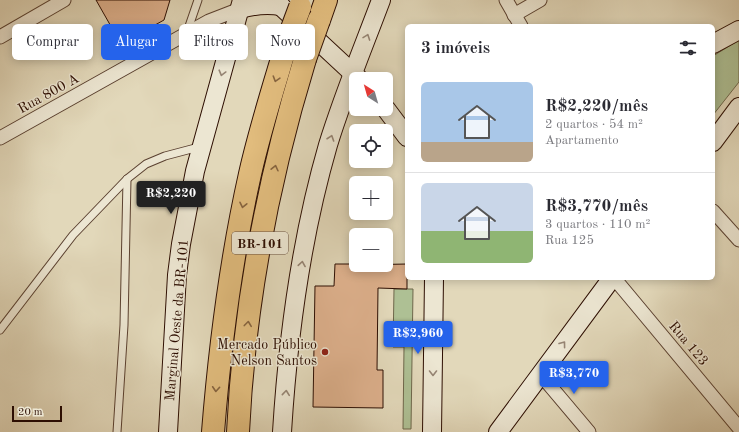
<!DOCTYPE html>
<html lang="pt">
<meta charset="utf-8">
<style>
body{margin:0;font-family:"Old Standard TT",serif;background:#f7f7f7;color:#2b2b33;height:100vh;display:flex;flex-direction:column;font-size:15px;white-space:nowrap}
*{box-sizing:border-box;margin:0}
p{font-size:13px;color:#7c7c81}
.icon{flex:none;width:22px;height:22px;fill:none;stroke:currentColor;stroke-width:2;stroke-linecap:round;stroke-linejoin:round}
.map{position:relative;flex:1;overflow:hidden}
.panel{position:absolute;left:405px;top:24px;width:310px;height:256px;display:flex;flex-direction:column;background:#fff;border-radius:6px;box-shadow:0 2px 10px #0003}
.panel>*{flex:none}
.guide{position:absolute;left:12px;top:24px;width:333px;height:36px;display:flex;gap:8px}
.needle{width:26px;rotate:323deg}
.buttons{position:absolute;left:349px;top:72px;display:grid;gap:8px}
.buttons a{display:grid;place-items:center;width:44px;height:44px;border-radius:6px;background:#fff;box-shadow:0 2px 10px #0003;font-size:20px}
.scale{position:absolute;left:12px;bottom:10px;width:50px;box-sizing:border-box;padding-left:4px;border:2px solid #2d0e02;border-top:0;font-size:11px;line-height:14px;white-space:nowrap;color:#2d0e02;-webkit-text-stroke:3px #ece6d2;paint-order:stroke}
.price{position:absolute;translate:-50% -34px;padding:0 9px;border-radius:4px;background:#2563eb;color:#fff;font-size:13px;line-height:26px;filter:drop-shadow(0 1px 2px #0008)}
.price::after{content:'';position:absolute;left:50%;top:24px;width:12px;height:9px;margin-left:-6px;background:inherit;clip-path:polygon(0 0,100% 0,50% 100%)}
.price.selected{background:#222;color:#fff}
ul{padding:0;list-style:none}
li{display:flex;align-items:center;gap:12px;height:100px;padding:0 16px}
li+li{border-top:1px solid #e1e1e2}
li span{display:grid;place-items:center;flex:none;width:112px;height:80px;border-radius:6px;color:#555}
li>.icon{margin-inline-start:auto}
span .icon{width:48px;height:48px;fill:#fffc;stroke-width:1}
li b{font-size:17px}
h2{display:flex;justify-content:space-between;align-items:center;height:48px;padding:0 16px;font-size:17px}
.tag{padding:0 14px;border-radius:6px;background:#fff;box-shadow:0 2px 10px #0003;font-size:14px;line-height:36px}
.tag.selected{background:#2563eb;color:#fff}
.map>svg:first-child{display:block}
.green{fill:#aec094;stroke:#6e674b}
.building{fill:#dcaf8b;stroke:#2d0e02}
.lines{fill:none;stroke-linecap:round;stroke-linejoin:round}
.service-casing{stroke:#5a4030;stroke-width:9}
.minor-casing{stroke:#5a4030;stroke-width:15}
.secondary-casing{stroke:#2d0e02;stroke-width:20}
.motorway-casing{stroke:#2d0e02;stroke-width:24}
.service{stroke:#ece6d2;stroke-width:7}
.minor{stroke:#ece6d2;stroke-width:13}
.secondary{stroke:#ece6d2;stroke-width:18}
.motorway{stroke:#e1bc7d;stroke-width:22}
.motorway-bridge-casing{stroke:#2d0e02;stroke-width:24;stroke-linecap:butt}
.motorway-bridge{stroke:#e1bc7d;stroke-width:22}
.oneway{stroke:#968574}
.oneway2{stroke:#876540}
.poi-dot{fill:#8f2418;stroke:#ece6d2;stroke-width:1.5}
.labels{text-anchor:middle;stroke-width:3;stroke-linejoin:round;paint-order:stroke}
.shield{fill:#ece6d2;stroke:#664f40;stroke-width:1}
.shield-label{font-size:13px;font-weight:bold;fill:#2d0e02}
.street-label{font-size:14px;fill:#2d0e02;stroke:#ece6d2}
.poi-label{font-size:14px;fill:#2d0e02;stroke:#ece6d2;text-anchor:end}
</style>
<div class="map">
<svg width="739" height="432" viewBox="0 0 739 432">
<rect width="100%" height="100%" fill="#e2d8ba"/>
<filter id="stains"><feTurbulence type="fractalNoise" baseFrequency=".005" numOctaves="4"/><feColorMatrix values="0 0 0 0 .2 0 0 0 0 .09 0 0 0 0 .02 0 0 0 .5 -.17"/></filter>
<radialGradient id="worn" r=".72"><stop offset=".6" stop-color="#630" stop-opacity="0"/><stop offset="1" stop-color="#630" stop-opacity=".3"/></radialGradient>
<g class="green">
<polygon points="739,40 739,82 713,115 713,56"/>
<polygon points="394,289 413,289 411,429 403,429 404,347 393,347"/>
</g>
<g class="building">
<polygon points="96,0 170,0 164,20 121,44"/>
<polygon points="335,264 356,264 356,265 407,264 407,289 378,288 377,370 383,370 383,408 313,407 315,286 334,286"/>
</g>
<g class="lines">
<defs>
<g id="service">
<polyline points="187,32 198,0"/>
<polyline points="0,330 73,235 127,179 146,164 165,156 199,147"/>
<polyline points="117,432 124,325 127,179"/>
</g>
<g id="minor">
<polyline points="506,0 521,26"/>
<polyline points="514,15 540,0"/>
<polyline points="0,37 64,0"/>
<polyline points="0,138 209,21 240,9"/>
<polyline points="713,211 739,240"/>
<polyline points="614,278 739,428"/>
<polyline points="541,375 589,432"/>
</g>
<g id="secondary">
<polyline points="274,0 359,79"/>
<path d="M 240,9 C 254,5 266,4 281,6"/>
<polyline points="713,44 739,30"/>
<polyline points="386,109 407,137"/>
<polyline points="713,142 739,107"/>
<polyline points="168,432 177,275 181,244 195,171 242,0"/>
<path d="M 282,432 C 288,336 301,238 328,145 C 343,96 363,48 381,0"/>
<polyline points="432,432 434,278"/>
<polyline points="498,432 612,278"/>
</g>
<g id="motorway">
<polyline points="319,20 326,0"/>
<path d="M 213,432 C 220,345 231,259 250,174 C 260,129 274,86 287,42"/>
<path d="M 238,432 C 244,305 268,180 305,59"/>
</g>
</defs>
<use href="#service" class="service-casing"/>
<use href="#minor" class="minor-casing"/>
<use href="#secondary" class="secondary-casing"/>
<use href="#motorway" class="motorway-casing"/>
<use href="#service" class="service"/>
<use href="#minor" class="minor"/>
<use href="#secondary" class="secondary"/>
<use href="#motorway" class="motorway"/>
<defs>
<g id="motorway-bridge">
<polyline points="287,42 300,7"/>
<polyline points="305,59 319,20"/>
</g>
</defs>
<use href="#motorway-bridge" class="motorway-bridge-casing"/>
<use href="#motorway-bridge" class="motorway-bridge"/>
</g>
<defs><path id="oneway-chevron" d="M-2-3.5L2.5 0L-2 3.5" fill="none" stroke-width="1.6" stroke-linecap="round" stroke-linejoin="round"/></defs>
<g class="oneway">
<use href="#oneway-chevron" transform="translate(367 37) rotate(-70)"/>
<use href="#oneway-chevron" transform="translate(222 73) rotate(105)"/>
<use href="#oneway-chevron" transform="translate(331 138) rotate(-71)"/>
<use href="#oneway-chevron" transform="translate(302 264) rotate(-81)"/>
<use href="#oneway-chevron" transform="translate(563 344) rotate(-53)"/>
<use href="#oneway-chevron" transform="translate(433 373) rotate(90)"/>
<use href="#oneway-chevron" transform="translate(286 393) rotate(-84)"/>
</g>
<g class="oneway2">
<use href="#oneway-chevron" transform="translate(276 79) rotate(107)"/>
<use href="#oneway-chevron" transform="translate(275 168) rotate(-77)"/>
<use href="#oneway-chevron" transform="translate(243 205) rotate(102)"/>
<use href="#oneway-chevron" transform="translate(248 324) rotate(-83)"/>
<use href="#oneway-chevron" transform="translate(216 389) rotate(94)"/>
</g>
<circle class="poi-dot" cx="325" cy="352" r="4"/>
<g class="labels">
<rect class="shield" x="232" y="232" width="56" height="22" rx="3"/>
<g class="shield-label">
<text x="260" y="248">BR-101</text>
</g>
<g class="street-label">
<text transform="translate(48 93) rotate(-29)" y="5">Rua 800 A</text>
<text transform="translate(176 320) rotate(-85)" y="5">Marginal Oeste da BR-101</text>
<text transform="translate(689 343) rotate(50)" y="5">Rua 123</text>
</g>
<g class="poi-label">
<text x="317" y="349">Mercado Público<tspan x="317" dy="16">Nelson Santos</tspan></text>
</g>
</g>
<rect width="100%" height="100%" filter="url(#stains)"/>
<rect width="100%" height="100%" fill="url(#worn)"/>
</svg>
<div class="buttons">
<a><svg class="needle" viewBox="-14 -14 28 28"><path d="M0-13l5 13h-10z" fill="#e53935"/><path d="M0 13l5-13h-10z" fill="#7c7c81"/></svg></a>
<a><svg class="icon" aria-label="locate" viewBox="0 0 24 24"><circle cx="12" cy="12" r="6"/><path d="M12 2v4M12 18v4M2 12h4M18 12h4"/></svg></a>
<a>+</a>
<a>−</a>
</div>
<div class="scale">20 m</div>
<b class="price selected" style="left:171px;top:215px">R$2,220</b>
<b class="price" style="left:418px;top:355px">R$2,960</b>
<b class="price" style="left:574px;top:395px">R$3,770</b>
<div class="guide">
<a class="tag">Comprar</a>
<a class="tag selected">Alugar</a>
<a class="tag">Filtros</a>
<a class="tag">Novo</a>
</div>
<section class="panel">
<h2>3 imóveis<svg class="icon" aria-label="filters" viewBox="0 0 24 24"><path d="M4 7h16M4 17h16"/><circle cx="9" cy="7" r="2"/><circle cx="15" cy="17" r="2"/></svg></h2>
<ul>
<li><span style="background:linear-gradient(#a9c7e8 75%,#b9a48a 0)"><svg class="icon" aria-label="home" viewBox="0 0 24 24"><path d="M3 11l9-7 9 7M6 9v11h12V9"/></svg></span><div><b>R$2,220/mês</b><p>2 quartos · 54 m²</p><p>Apartamento</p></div></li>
<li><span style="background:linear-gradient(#c9d6e8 60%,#8fb573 0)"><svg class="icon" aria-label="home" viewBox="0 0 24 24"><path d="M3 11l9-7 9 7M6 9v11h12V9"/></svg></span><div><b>R$3,770/mês</b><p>3 quartos · 110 m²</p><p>Rua 125</p></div></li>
</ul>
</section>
</div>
